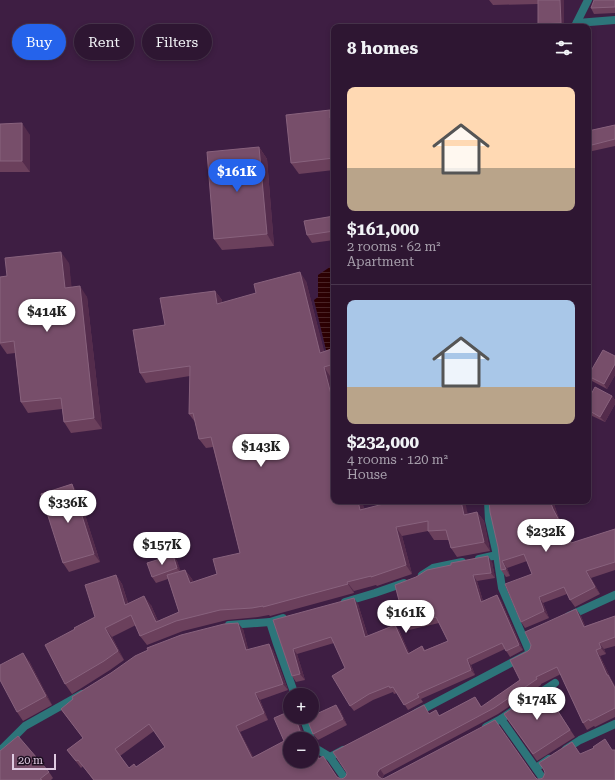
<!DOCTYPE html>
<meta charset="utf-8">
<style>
body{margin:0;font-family:"Roboto Serif",serif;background:#3a233e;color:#f1f3f6;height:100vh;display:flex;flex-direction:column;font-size:15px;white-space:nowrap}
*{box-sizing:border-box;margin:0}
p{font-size:13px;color:#a79fac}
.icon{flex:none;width:22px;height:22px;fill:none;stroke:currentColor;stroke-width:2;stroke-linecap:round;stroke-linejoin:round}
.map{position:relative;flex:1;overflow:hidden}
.details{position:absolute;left:331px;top:24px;width:260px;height:480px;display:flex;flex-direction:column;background:#2e1632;border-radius:8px;box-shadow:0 2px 6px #0003,0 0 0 1px #49354d}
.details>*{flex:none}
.hud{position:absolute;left:12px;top:24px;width:259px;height:36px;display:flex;gap:8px}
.buttons{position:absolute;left:283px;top:688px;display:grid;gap:8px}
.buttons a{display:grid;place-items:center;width:36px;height:36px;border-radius:50%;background:#2e1632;box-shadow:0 2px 6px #0003,0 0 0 1px #49354d;font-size:20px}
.scale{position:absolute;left:12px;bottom:10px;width:44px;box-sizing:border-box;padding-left:4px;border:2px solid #dfcbe2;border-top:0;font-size:11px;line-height:14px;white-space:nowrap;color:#dfcbe2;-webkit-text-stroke:3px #1d0f20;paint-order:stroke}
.price{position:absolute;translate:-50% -34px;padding:0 9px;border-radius:14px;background:#fff;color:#222;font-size:13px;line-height:26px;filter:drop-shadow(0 1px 2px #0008)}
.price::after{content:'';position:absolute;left:50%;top:24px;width:12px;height:9px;margin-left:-6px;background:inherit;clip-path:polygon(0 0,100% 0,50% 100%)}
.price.selected{background:#2563eb;color:#fff}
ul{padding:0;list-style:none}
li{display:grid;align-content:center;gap:8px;height:212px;padding:0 16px}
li+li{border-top:1px solid #49354d}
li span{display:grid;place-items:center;height:124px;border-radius:8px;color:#555}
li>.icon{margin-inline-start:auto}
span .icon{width:72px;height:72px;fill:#fffc;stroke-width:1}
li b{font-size:17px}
h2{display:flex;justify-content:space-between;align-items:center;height:48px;padding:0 16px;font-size:17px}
.chip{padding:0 14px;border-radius:18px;background:#2e1632;box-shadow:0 2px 6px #0003,0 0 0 1px #49354d;font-size:14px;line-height:36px}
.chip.selected{background:#2563eb;color:#fff}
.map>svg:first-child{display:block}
.water{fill:url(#water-rules)}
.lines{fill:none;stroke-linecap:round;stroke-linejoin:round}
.street{stroke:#2d757a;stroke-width:8}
.wall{fill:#6b405c;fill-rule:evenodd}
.shaded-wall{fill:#542c4c}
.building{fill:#774e6a;stroke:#88627d;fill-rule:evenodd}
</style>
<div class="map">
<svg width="615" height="780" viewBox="0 0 615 780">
<defs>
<pattern id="water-rules" width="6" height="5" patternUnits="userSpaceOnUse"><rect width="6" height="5" fill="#2c0003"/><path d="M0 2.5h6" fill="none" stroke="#4a2427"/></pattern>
</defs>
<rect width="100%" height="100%" fill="#3e1e43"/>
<polygon class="water" points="334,266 334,356 328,358 314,300 318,297 318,275 330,267"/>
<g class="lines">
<g class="street">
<polyline points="577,23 615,20"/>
<polyline points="575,26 588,0"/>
<polyline points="488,501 489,520 497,555"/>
<polyline points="422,575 433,568 462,562"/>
<polyline points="345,602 375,593 404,583"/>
<polyline points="569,616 615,595"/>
<polyline points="270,622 283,618"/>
<polyline points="229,625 270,622 277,644 295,695"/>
<polyline points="535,696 555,683"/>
<polyline points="416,713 530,653 502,588 497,555 479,559"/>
<polyline points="303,717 311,739"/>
<polyline points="501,719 544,780"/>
<polyline points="486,727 501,719 514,710"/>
<polyline points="312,741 315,748 330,757 346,780"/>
<polyline points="566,749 580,740 615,724"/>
<polyline points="0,751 25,726 82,694"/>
<polyline points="330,757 343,750"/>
<polyline points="536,768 549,759"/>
</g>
</g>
<g class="wall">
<polygon points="489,0 564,0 564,27 540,27 538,24 538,4 493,5"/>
<polygon points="615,0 615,13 594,14 591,8"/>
<polygon points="330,110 334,116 334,170 299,174 291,163"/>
<polygon points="0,124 30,135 30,172 0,172"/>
<polygon points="615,125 615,146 588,152 588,131"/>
<polygon points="259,147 267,159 274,246 222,250 214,239"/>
<polygon points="334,216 334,240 312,243 307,235"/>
<polygon points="69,263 71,287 87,297 102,429 71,433 64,422 62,409 28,413 21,402 15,353 7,354 0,344 0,277 7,276"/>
<polygon points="306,281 324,352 334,348 334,375 330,376 364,509 468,514 477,512 484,521 490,551 457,557 451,548 449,540 434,540 428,531 402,536 412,574 377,586 376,585 354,591 354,593 270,616 269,615 258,617 227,620 183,631 147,645 140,636 136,625 112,637 124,660 110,670 72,694 65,684 75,629 95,617 116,575 122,584 128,603 151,605 158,621 179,612 168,579 156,583 152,577 173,555 177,561 180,571 185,570 192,579 193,582 217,574 240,553 213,447 206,448 199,439 195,422 189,414 190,376 146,383 140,373 165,325 215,291 222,300 222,303"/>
<polygon points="615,356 615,375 607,389 592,381 588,376"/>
<polygon points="612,396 615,400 615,404 605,422 588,414 588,400"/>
<polygon points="78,493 100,562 69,572 63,563"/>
<polygon points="489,501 553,501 558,516 572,543 615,529 615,570 591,578 600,594 575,607 570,600 567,594 543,603 549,618 525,628 521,622 532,574 527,561 507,568 510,576 506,577 501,570 498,547"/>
<polygon points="492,562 495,578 477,581 483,601 497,595 501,601 523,650 510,657 505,649 471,665 475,675 421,699 423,702 408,710 397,693 394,694 393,692 373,700 354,711 350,706 345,668 334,643 297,654 305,680 296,682 292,676 273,620 358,604 368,636 395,625 399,630 409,653 422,646 425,650 448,641 439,623 409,630 405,624"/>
<path d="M 576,609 L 581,616 L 585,626 L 615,616 L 615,646 L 604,649 L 606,654 L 600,656 L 610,677 L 615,686 L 615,717 L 595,727 L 594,726 L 587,730 L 583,723 L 561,674 L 541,684 L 541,685 L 498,714 L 384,775 L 382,779 L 535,777 L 537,779 L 540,779 L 581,754 L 615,780 L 93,780 L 83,766 L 81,768 L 67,750 L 83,738 L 61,709 L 243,629 L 248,649 L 273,650 L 288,690 L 260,700 L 268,720 L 240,732 L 253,757 L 290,739 L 320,758 L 337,777 L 341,779 L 344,778 L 429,714 L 440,715 L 475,697 L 482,707 L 520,680 L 528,651 ZM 154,731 L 165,747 L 136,767 L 129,768 L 120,756 Z"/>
<polygon points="29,661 52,705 23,721 17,712"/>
<polygon points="543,688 575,737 537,761 504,714"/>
<polygon points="340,710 347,725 318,740 313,734"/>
<polygon points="49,772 53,778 51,780 0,780"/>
</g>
<g class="shaded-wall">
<polygon points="560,0 564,0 564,27 563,27 561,23"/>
<polygon points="330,110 334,116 334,123 330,118"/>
<polygon points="22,123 30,135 30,172 22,161"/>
<polygon points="259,147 267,159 274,246 267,234"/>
<polygon points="61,252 69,263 73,299 65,288"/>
<polygon points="300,272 306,281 327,362 320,353"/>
<polygon points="80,286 87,297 102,429 94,418"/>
<polygon points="215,291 222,300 224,313 217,304"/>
<polygon points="615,364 615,375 607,389 604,384"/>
<polygon points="324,367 330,376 334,390 334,406"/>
<polygon points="612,396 615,400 615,404 605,422 600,417"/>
<polygon points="72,484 78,493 100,562 94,554"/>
<polygon points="358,501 362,501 367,519 360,510"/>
<polygon points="461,501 465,501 470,524 464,515"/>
<polygon points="550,501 553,501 558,516 576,550 571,543 553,509"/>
<polygon points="477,512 484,521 490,551 484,542"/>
<polygon points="396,527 402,536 412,574 406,565"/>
<polygon points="173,555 177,561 182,574 177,568"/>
<polygon points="488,556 492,562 495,578 491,573"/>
<polygon points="502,561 507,568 510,576 506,569"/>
<polygon points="185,570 192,579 196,592 190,583"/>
<polygon points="586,571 591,578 600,594 595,587"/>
<polygon points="116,575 122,584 131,614 125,605"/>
<polygon points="473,575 477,581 485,608 481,602"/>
<polygon points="347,582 354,591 354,593 348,584"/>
<polygon points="497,595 501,601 523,650 519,645"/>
<polygon points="144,596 151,605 161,628 156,622"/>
<polygon points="539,597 543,603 549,618 544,611"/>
<polygon points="354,598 358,604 370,643 365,637"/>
<polygon points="576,609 581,616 588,633 584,627"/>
<polygon points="238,623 243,629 250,657 246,650"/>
<polygon points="395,625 399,630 412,659 408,654"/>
<polygon points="105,628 112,637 124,660 118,651"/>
<polygon points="599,643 604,649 606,654 601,648"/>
<polygon points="269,644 273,650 288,690 283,684"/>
<polygon points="293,649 297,654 305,680 300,674"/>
<polygon points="596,650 600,656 610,677 615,686 615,688 607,675"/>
<polygon points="23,653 29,661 52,705 46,696"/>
<polygon points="467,659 471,665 475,675 471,670"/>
<polygon points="255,693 260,700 268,720 264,713"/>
<polygon points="336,705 340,710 347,725 343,719"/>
<polygon points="295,717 298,717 305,739 303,739 301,734"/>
<polygon points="236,726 240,732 257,764 252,758"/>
<polygon points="380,769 384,775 382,779 378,776 377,773"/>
</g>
<g class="building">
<polygon points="538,0 560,0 561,23 538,24"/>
<polygon points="594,0 615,0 615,7 591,8"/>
<polygon points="330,110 330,118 334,117 334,158 291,163 286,115"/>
<polygon points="22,123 22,161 0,161 0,124"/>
<polygon points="615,125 615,139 588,146 588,131"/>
<polygon points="259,147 267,234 214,239 207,152"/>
<polygon points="334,216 334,231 307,235 304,221"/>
<polygon points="61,252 65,288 80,286 94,418 64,422 61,398 21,402 14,341 0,343 0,277 7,276 5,258"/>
<polygon points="300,272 320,353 334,348 334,364 324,367 334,406 334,501 358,501 360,510 391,502 390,501 461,501 464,515 477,512 484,542 451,548 446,530 428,531 428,521 396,527 406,565 371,577 371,576 347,582 348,584 263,607 263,606 252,608 220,610 176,621 140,636 131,615 105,628 118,651 104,661 65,684 45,645 75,629 74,628 95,617 85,585 116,575 125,605 144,596 156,622 179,612 167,575 185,570 190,583 217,574 213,559 240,553 211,437 199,439 193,413 189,414 190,366 140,373 133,330 165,325 160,298 215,291 217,304 256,293 254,284"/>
<polygon points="603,350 615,356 615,364 604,384 588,376"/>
<polygon points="595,387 612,396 600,417 588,410 588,400"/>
<polygon points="72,484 94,554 63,563 41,494"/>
<polygon points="489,501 550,501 553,509 571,543 615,529 615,562 586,571 595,587 570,600 564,587 539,597 544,611 521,622 505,584 532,574 524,554 502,561 506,569 501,570 498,547 490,512"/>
<polygon points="173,555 177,568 152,577 147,563"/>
<polygon points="488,556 491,573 473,575 481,602 497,595 519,645 506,651 502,643 467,659 471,670 417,694 419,697 404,705 393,687 390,688 389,686 369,694 350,706 332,676 345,668 331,637 293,649 300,674 292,676 273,620 354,598 365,637 395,625 408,654 422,646 424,651 448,641 436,617 405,624 395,585 416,577 427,570 451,565 451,563"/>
<path d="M 576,609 L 584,627 L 615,616 L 615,637 L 599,643 L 601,648 L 596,650 L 607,675 L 608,675 L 615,688 L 615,708 L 590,721 L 589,719 L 583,723 L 557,667 L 536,677 L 537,679 L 494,708 L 380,769 L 377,773 L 378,776 L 382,779 L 385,778 L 495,720 L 535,777 L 537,779 L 540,779 L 543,778 L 545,773 L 544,770 L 539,763 L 572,742 L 580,754 L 594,748 L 593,747 L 605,739 L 612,750 L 615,750 L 615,780 L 94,780 L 78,760 L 76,761 L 67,750 L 83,738 L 61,709 L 73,699 L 72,697 L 111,673 L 135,656 L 148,650 L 147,648 L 181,635 L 224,624 L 238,623 L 246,650 L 269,644 L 283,684 L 255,693 L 264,713 L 236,726 L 252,758 L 284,741 L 274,718 L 290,711 L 290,717 L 295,717 L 303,739 L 290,739 L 290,761 L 312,761 L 312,749 L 315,750 L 319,759 L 323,756 L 337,777 L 341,779 L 344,778 L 346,776 L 347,773 L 333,752 L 424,705 L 429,714 L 436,710 L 439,716 L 475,697 L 481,707 L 520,680 L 510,660 L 528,651 L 530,649 L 531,645 L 525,632 ZM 149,724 L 165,747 L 136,767 L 134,764 L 129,768 L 115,749 Z"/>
<polygon points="23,653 46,696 17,712 0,680 0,665"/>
<polygon points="543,688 570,730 533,754 504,714"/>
<polygon points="336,705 343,719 313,734 307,719 312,717 312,716"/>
<polygon points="18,736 49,772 40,779 42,780 0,780 0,751"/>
</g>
</svg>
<div class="buttons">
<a>+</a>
<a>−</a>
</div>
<div class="scale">20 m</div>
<b class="price selected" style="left:237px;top:193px">$161K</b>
<b class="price" style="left:47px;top:333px">$414K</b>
<b class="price" style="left:261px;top:468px">$143K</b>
<b class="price" style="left:68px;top:524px">$336K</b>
<b class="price" style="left:546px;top:553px">$232K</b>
<b class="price" style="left:162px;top:566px">$157K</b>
<b class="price" style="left:406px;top:634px">$161K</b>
<b class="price" style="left:537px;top:721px">$174K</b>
<div class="hud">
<a class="chip selected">Buy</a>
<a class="chip">Rent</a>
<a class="chip">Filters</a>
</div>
<section class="details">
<h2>8 homes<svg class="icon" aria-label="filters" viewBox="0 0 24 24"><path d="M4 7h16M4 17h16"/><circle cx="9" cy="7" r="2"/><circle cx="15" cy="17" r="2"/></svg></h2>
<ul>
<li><span style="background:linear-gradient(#ffd9b3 65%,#b9a48a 0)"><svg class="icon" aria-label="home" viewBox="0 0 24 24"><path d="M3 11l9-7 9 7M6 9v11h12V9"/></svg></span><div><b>$161,000</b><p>2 rooms · 62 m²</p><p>Apartment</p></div></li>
<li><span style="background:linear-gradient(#a9c7e8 70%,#b9a48a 0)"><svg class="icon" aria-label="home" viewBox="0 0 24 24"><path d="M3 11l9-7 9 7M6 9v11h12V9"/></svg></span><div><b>$232,000</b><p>4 rooms · 120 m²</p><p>House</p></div></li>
</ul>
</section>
</div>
